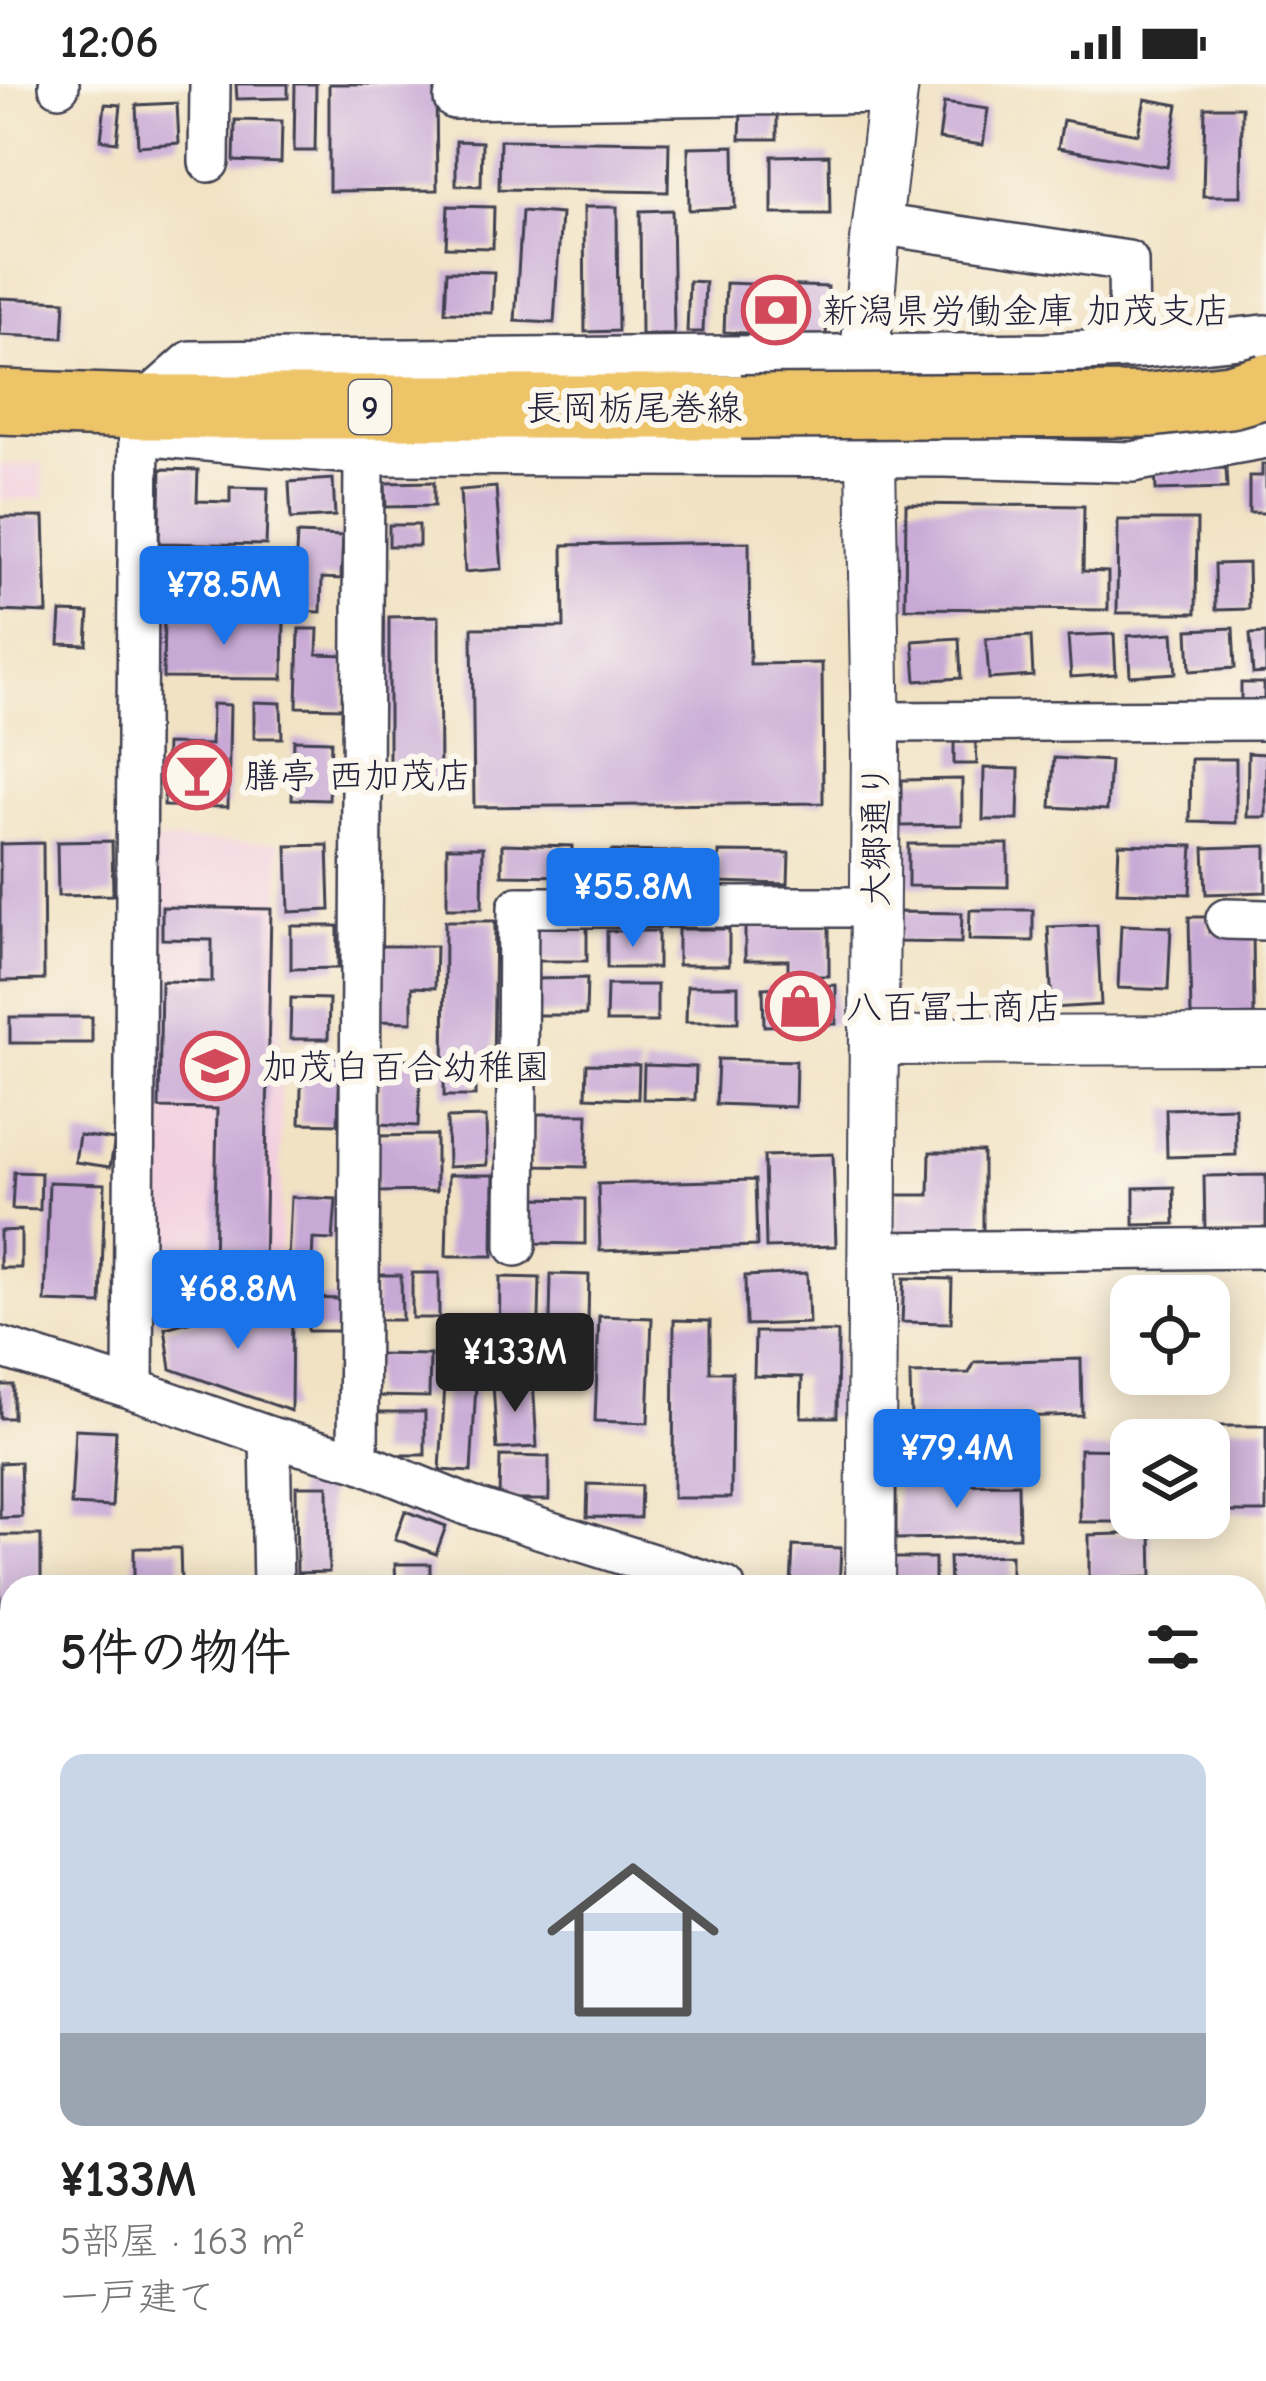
<!DOCTYPE html>
<html lang="ja">
<meta charset="utf-8">
<style>
body{margin:0;font-family:"Comic Neue","Klee One",sans-serif;background:#f2f2f2;color:#222;height:100vh;display:flex;flex-direction:column;font-size:45px;white-space:nowrap}
*{box-sizing:border-box;margin:0}
p{font-size:39px;color:#767676}
.icon{flex:none;width:66px;height:66px;fill:none;stroke:currentColor;stroke-width:2;stroke-linecap:round;stroke-linejoin:round}
.map{position:relative;flex:1;overflow:hidden}
.details{position:absolute;left:0px;top:1491px;width:1266px;height:807px;display:flex;flex-direction:column;background:#fff;border-radius:36px 36px 0 0;box-shadow:0 6px 30px #0003}
.details>*{flex:none}
.fabs{position:absolute;left:1110px;top:1191px;display:grid;gap:24px}
.fabs a{display:grid;place-items:center;width:120px;height:120px;border-radius:24px;background:#fff;box-shadow:0 6px 30px #0003;font-size:60px}
.price{position:absolute;translate:-50% -102px;padding:0 27px;border-radius:12px;background:#1a73e8;color:#fff;font-size:39px;line-height:78px;filter:drop-shadow(0 3px 6px #0008)}
.price::after{content:'';position:absolute;left:50%;top:72px;width:36px;height:27px;margin-left:-18px;background:inherit;clip-path:polygon(0 0,100% 0,50% 100%)}
.price.selected{background:#222;color:#fff}
ul{padding:0;list-style:none}
li{display:grid;align-content:center;gap:24px;height:636px;padding:0 60px}
li span{display:grid;place-items:center;height:372px;border-radius:24px;color:#555}
li>.icon{margin-inline-start:auto}
span .icon{width:216px;height:216px;fill:#fffc;stroke-width:1}
li b{font-size:51px}
h2{display:flex;justify-content:space-between;align-items:center;height:144px;padding:0 60px;font-size:51px}
.status{display:flex;justify-content:space-between;align-items:center;height:84px;padding:0 60px;background:#fff;direction:ltr}
.status svg{height:33px;fill:currentColor}
.map>svg:first-child{display:block}
.built{fill:#f3cfdf}
.building{fill:#c8a9d6}
.lines{fill:none;stroke-linecap:round;stroke-linejoin:round}
.minor-casing{stroke:#413f4f;stroke-width:44}
.tertiary-casing{stroke:#413f4f;stroke-width:52}
.primary-casing{stroke:#413f4f;stroke-width:68}
.minor{stroke:#fff;stroke-width:39}
.tertiary{stroke:#fff;stroke-width:48}
.primary{stroke:#eec469;stroke-width:63}
.primary-bridge-casing{stroke:#413f4f;stroke-width:68;stroke-linecap:butt}
.primary-bridge{stroke:#eec469;stroke-width:63}
.labels{text-anchor:middle;stroke-width:12;stroke-linejoin:round;paint-order:stroke}
.shield{fill:#fbf7ec;stroke:#636270;stroke-width:3}
.shield-label{font-size:33px;font-weight:bold;fill:#22223b}
.poi-label{font-size:36px;fill:#22223b;stroke:#fbf7ec;text-anchor:start}
.street-label{font-size:36px;fill:#22223b;stroke:#fbf7ec}
</style>
<div class="status"><b>12:06</b><svg viewBox="0 0 49 12"><path d="M0 12V9h3v3zM5 12V6h3v6zM10 12V3h3v9zM15 12V0h3v12zM26 1h20v11H26zM47 4h2v5h-2z"/></svg></div>
<div class="map">
<svg width="1266" height="2297" viewBox="0 0 1266 2297">
<rect width="100%" height="100%" fill="#fbf7ec"/>
<filter id="ink" filterUnits="userSpaceOnUse"><feTurbulence type="fractalNoise" baseFrequency=".00833" numOctaves="2"/><feDisplacementMap in="SourceGraphic" scale="24" xChannelSelector="R" yChannelSelector="G"/><feConvolveMatrix kernelMatrix="1 2 1 2 8 2 1 2 1" color-interpolation-filters="sRGB"/></filter>
<filter id="wash" filterUnits="userSpaceOnUse"><feTurbulence type="fractalNoise" baseFrequency=".004" numOctaves="4" result="noise"/><feDisplacementMap in="SourceGraphic" scale="48" xChannelSelector="R" yChannelSelector="G"/><feGaussianBlur stdDeviation="2.7" result="paint"/><feColorMatrix in="noise" values="0 0 0 0 0 0 0 0 0 0 0 0 0 0 0 0 0 1.4 0 .05"/><feComposite in="paint" operator="in"/></filter>
<g filter="url(#wash)">
<rect width="100%" height="100%" fill="#f1e2c3"/>
<g class="built">
<polygon points="42,379 44,414 0,416 0,381"/>
<polygon points="154,757 280,758 281,1207 145,1241"/>
</g>
<g id="blocks">
<g class="building">
<polygon points="236,0 288,0 288,14 237,15"/>
<polygon points="295,0 316,0 315,67 294,67"/>
<polygon points="329,0 436,0 437,106 329,107"/>
<polygon points="1145,15 1178,21 1167,83 1058,64 1063,36 1138,50"/>
<polygon points="177,19 179,59 138,62 136,21"/>
<polygon points="944,19 988,25 983,61 939,55"/>
<polygon points="105,20 121,21 117,58 101,56"/>
<polygon points="1205,23 1242,23 1241,112 1203,112"/>
<polygon points="741,27 777,28 777,55 740,55"/>
<polygon points="235,36 282,37 281,79 234,77"/>
<polygon points="500,56 669,58 668,108 499,105"/>
<polygon points="456,57 482,58 481,102 456,101"/>
<polygon points="734,62 735,124 689,126 688,63"/>
<polygon points="829,71 830,130 772,130 772,72"/>
<polygon points="448,122 494,123 493,164 446,163"/>
<polygon points="584,123 617,123 618,247 585,248"/>
<polygon points="672,126 674,251 641,251 640,127"/>
<polygon points="522,127 561,130 554,239 515,237"/>
<polygon points="447,187 494,188 492,229 445,228"/>
<polygon points="689,197 705,198 703,248 687,248"/>
<polygon points="726,199 828,203 826,253 724,248"/>
<polygon points="0,214 65,217 63,254 0,251"/>
<polygon points="1262,380 1266,380 1266,429 1249,429 1249,392 1262,392"/>
<polygon points="1226,384 1227,404 1156,406 1155,387"/>
<polygon points="161,385 198,386 197,417 230,418 230,403 268,404 266,461 159,459"/>
<polygon points="333,395 335,432 291,435 289,398"/>
<polygon points="434,398 434,422 386,423 385,399"/>
<polygon points="496,403 502,485 465,488 460,406"/>
<polygon points="906,420 1084,422 1083,487 1108,488 1108,526 905,524"/>
<polygon points="0,433 44,433 47,529 0,527"/>
<polygon points="1118,436 1197,436 1196,529 1117,529"/>
<rect x="389" y="441" width="30" height="21"/>
<polygon points="297,450 343,452 341,495 322,494 321,528 293,527"/>
<polygon points="749,458 750,580 822,579 823,719 474,723 472,544 564,543 563,461"/>
<polygon points="1248,479 1249,525 1216,526 1215,480"/>
<polygon points="61,528 89,529 87,561 59,560"/>
<polygon points="164,532 284,533 283,595 163,594"/>
<polygon points="439,532 440,701 389,702 389,533"/>
<polygon points="1233,544 1235,584 1190,587 1188,546"/>
<polygon points="299,545 318,545 317,570 345,571 344,624 297,623"/>
<polygon points="1173,549 1176,589 1130,592 1128,552"/>
<polygon points="1266,549 1266,589 1253,590 1250,550"/>
<polygon points="1114,550 1116,590 1071,593 1068,552"/>
<polygon points="1031,552 1033,592 989,595 986,555"/>
<polygon points="959,554 961,594 916,597 913,557"/>
<polygon points="1241,599 1264,599 1264,620 1241,621"/>
<polygon points="254,618 281,619 282,654 254,654"/>
<polygon points="212,620 230,621 228,723 164,722 166,660 211,661"/>
<polygon points="294,656 331,657 329,716 292,715"/>
<polygon points="954,658 976,658 977,680 954,680"/>
<polygon points="1248,669 1266,670 1266,733 1247,733"/>
<polygon points="1054,674 1110,677 1107,726 1051,723"/>
<polygon points="1191,675 1236,675 1236,739 1190,738"/>
<polygon points="984,684 1019,685 1018,736 983,736"/>
<polygon points="962,695 962,741 901,742 901,696"/>
<polygon points="112,757 113,811 58,812 57,758"/>
<polygon points="43,759 44,896 0,897 0,760"/>
<polygon points="502,760 572,762 572,792 502,791"/>
<polygon points="908,760 1008,760 1008,803 908,802"/>
<polygon points="1119,760 1193,762 1190,810 1117,808"/>
<polygon points="328,761 330,826 289,828 287,762"/>
<polygon points="1266,762 1266,808 1206,810 1204,764"/>
<polygon points="447,763 483,763 482,824 447,824"/>
<polygon points="611,767 681,768 680,799 609,797"/>
<polygon points="719,768 789,769 788,800 718,798"/>
<polygon points="162,823 271,825 264,1185 214,1184 217,1025 159,1024 161,897 212,898 212,856 162,855"/>
<polygon points="970,826 1033,826 1033,857 969,856"/>
<polygon points="898,828 962,829 961,859 898,858"/>
<polygon points="1189,833 1208,833 1209,848 1253,847 1254,931 1191,933"/>
<polygon points="445,837 495,837 493,988 475,988 475,1012 444,1012"/>
<polygon points="536,840 587,841 587,877 536,877"/>
<polygon points="1097,841 1101,921 1052,924 1048,843"/>
<polygon points="1121,841 1171,843 1168,906 1118,904"/>
<polygon points="291,842 338,842 338,884 291,885"/>
<polygon points="745,842 829,842 829,892 788,892 788,876 745,876"/>
<rect x="678" y="845" width="51" height="36"/>
<rect x="607" y="847" width="51" height="37"/>
<polygon points="379,862 436,862 435,904 412,903 412,938 378,937"/>
<polygon points="587,894 586,931 535,931 535,895"/>
<polygon points="607,901 657,901 657,938 606,938"/>
<polygon points="836,901 836,940 764,942 763,904"/>
<polygon points="687,902 738,902 738,938 686,938"/>
<polygon points="291,914 329,915 328,955 290,955"/>
<rect x="10" y="933" width="82" height="26"/>
<polygon points="302,971 340,972 338,1040 300,1039"/>
<polygon points="382,974 421,976 418,1042 379,1040"/>
<polygon points="718,975 796,977 795,1023 716,1020"/>
<polygon points="587,980 639,981 638,1015 586,1013"/>
<polygon points="644,981 696,983 695,1016 643,1015"/>
<polygon points="1235,1023 1236,1071 1167,1073 1166,1025"/>
<polygon points="537,1030 588,1030 586,1083 536,1082"/>
<polygon points="486,1033 487,1081 448,1083 447,1034"/>
<polygon points="79,1051 115,1056 110,1083 75,1078"/>
<polygon points="436,1051 436,1107 376,1108 376,1052"/>
<polygon points="930,1068 983,1068 983,1152 896,1152 897,1111 929,1111"/>
<polygon points="833,1070 836,1162 766,1164 764,1072"/>
<polygon points="14,1088 41,1089 40,1126 12,1125"/>
<polygon points="448,1091 494,1091 493,1172 446,1172"/>
<polygon points="1266,1091 1266,1149 1205,1149 1204,1092"/>
<polygon points="755,1096 757,1162 600,1167 598,1100"/>
<polygon points="49,1098 105,1100 101,1220 45,1218"/>
<polygon points="1174,1103 1175,1140 1134,1141 1134,1104"/>
<polygon points="291,1113 336,1115 333,1156 313,1155 312,1178 288,1176"/>
<polygon points="528,1114 585,1115 585,1160 527,1159"/>
<polygon points="21,1146 21,1184 0,1184 0,1147"/>
<rect x="412" y="1189" width="27" height="45"/>
<polygon points="807,1189 809,1239 746,1241 745,1192"/>
<polygon points="551,1190 589,1191 588,1237 550,1237"/>
<polygon points="375,1191 401,1191 402,1236 375,1236"/>
<polygon points="500,1193 540,1194 538,1272 499,1272"/>
<polygon points="904,1194 952,1195 951,1239 902,1238"/>
<polygon points="308,1214 340,1215 339,1247 308,1247"/>
<polygon points="242,1224 292,1226 291,1327 171,1285 165,1244"/>
<polygon points="599,1232 652,1234 648,1339 595,1337"/>
<polygon points="674,1236 710,1237 710,1288 732,1288 731,1414 673,1414"/>
<polygon points="444,1237 487,1238 486,1284 444,1283"/>
<polygon points="755,1248 838,1248 837,1333 801,1333 802,1293 754,1292"/>
<polygon points="373,1270 430,1271 429,1313 372,1312"/>
<polygon points="1081,1275 1082,1331 911,1336 910,1290 969,1289 975,1278"/>
<polygon points="533,1296 537,1363 497,1365 493,1299"/>
<polygon points="445,1300 476,1301 471,1388 440,1386"/>
<rect x="0" y="1301" width="13" height="33"/>
<polygon points="377,1328 425,1328 425,1371 376,1371"/>
<polygon points="1151,1342 1266,1342 1266,1428 1209,1428 1209,1356 1151,1356"/>
<polygon points="75,1345 116,1347 112,1423 71,1421"/>
<polygon points="1080,1365 1130,1366 1130,1438 1080,1438"/>
<polygon points="500,1372 549,1373 549,1416 499,1416"/>
<polygon points="20,1378 22,1433 0,1434 0,1379"/>
<polygon points="588,1400 641,1402 640,1434 587,1433"/>
<polygon points="1018,1400 1019,1453 896,1455 896,1401"/>
<polygon points="296,1402 328,1402 329,1488 297,1489"/>
<polygon points="405,1427 446,1442 436,1470 395,1455"/>
<polygon points="1151,1449 1152,1493 1089,1495 1089,1451"/>
<polygon points="0,1451 41,1451 41,1503 12,1503 12,1541 0,1541"/>
<polygon points="793,1462 841,1464 839,1503 791,1503"/>
<polygon points="134,1464 180,1464 181,1498 255,1497 255,1503 134,1503"/>
<polygon points="1011,1471 1011,1503 950,1503 949,1473"/>
<polygon points="889,1474 935,1474 935,1503 890,1503"/>
<polygon points="395,1480 430,1480 430,1503 396,1503"/>
<polygon points="1254,1568 1266,1568 1266,1641 1254,1642"/>
<rect x="1254" y="1954" width="12" height="50"/>
<rect x="1254" y="2020" width="12" height="87"/>
<polygon points="1254,2181 1266,2183 1266,2270 1254,2268"/>
<rect x="206" y="2286" width="44" height="11"/>
<polygon points="604,2286 731,2286 731,2297 603,2297"/>
<polygon points="918,2286 957,2286 956,2297 918,2297"/>
<rect x="984" y="2286" width="58" height="11"/>
<rect x="1058" y="2286" width="40" height="11"/>
<rect x="1148" y="2286" width="47" height="11"/>
</g>
</g>
</g>
<g filter="url(#ink)">
<use href="#blocks" fill-opacity="0" stroke="#413f4f" stroke-width="3"/>
<g class="lines">
<defs>
<g id="minor">
<polyline points="59,2 59,0"/>
<polyline points="454,15 892,9"/>
<polyline points="209,78 210,0"/>
<polyline points="877,140 1128,177 1129,265"/>
<polyline points="139,351 364,371 945,373 1132,378 1266,354"/>
<polyline points="876,638 1266,636"/>
<polyline points="1226,835 1266,836"/>
<polyline points="516,1162 518,823 875,823"/>
<polyline points="873,1168 1266,1164"/>
<polyline points="0,1263 133,1305 270,1353 358,1377 469,1422 725,1503"/>
<polyline points="133,1305 139,323 191,277 1046,269 1142,264 1266,251"/>
<polyline points="270,1353 273,1503"/>
<polyline points="358,1377 364,371"/>
<polyline points="1254,1661 1266,1665"/>
<polyline points="0,1989 12,1989"/>
<polyline points="1254,2147 1266,2151"/>
<polyline points="48,2297 48,2286"/>
<polyline points="281,2297 281,2286"/>
<polyline points="442,2297 442,2286"/>
<polyline points="1120,2297 1121,2286"/>
</g>
<g id="tertiary">
<polyline points="874,957 1266,956"/>
<polyline points="870,1503 876,659 871,375 865,272 875,157 894,0"/>
<polyline points="866,2297 866,2286"/>
</g>
<polyline id="primary" points="0,318 139,323 741,323"/>
</defs>
<use href="#minor" class="minor-casing"/>
<use href="#tertiary" class="tertiary-casing"/>
<use href="#primary" class="primary-casing"/>
<use href="#minor" class="minor"/>
<use href="#tertiary" class="tertiary"/>
<use href="#primary" class="primary"/>
<defs>
<polyline id="primary-bridge" points="741,323 1150,321 1230,312 1266,302"/>
</defs>
<use href="#primary-bridge" class="primary-bridge-casing"/>
<use href="#primary-bridge" class="primary-bridge"/>
</g>
</g>
<defs>
<symbol id="bank-ring" viewBox="-11 -11 22 22"><circle r="9.5" fill="#fbf7ec" stroke="#d1495b" stroke-width="1.5"/><path d="M-6-4H6V4H-6ZM0-2.3a2.3 2.3 0 1 0 0 4.6a2.3 2.3 0 1 0 0-4.6Z" fill="#d1495b"/></symbol>
<symbol id="bar-ring" viewBox="-11 -11 22 22"><circle r="9.5" fill="#fbf7ec" stroke="#d1495b" stroke-width="1.5"/><path d="M-6-5H6L.8 .8V4.5H3.5V6h-7V4.5H-.8V.8Z" fill="#d1495b"/></symbol>
<symbol id="shop-ring" viewBox="-11 -11 22 22"><circle r="9.5" fill="#fbf7ec" stroke="#d1495b" stroke-width="1.5"/><path d="M-5-2.5h2.3a2.7 3.5 0 0 1 5.4 0H5L5.5 6h-11ZM-1.5-2.5h3a1.5 2.3 0 0 0-3 0Z" fill="#d1495b"/></symbol>
<symbol id="school-ring" viewBox="-11 -11 22 22"><circle r="9.5" fill="#fbf7ec" stroke="#d1495b" stroke-width="1.5"/><path d="M0-5L7-2L0 1L-7-2ZM-4 1L0 2.5L4 1V4Q0 6-4 4Z" fill="#d1495b"/></symbol>
</defs>
<g fill-rule="evenodd">
<use href="#bank-ring" x="738" y="188" width="76" height="76"/>
<use href="#bar-ring" x="159" y="653" width="76" height="76"/>
<use href="#shop-ring" x="762" y="884" width="76" height="76"/>
<use href="#school-ring" x="177" y="944" width="76" height="76"/>
</g>
<g class="labels">
<rect class="shield" x="349" y="296" width="42" height="54" rx="9"/>
<g class="shield-label">
<text x="370" y="335">9</text>
</g>
<g class="poi-label">
<text x="822" y="239">新潟県労働金庫 加茂支店</text>
<text x="244" y="704">膳亭 西加茂店</text>
<text x="846" y="935">八百冨士商店</text>
<text x="262" y="995">加茂白百合幼稚園</text>
</g>
<g class="street-label">
<text x="634" y="336">長岡栃尾巻線</text>
<text transform="translate(875 751) rotate(-90)" y="13">大郷通り</text>
</g>
</g>
</svg>
<div class="fabs">
<a><svg class="icon" aria-label="locate" viewBox="0 0 24 24"><circle cx="12" cy="12" r="6"/><path d="M12 2v4M12 18v4M2 12h4M18 12h4"/></svg></a>
<a><svg class="icon" aria-label="layers" viewBox="0 0 24 24"><path d="M12 4l9 5-9 5-9-5zM3 14l9 5 9-5"/></svg></a>
</div>
<b class="price" style="left:224px;top:564px">¥78.5M</b>
<b class="price" style="left:633px;top:866px">¥55.8M</b>
<b class="price" style="left:238px;top:1268px">¥68.8M</b>
<b class="price selected" style="left:515px;top:1331px">¥133M</b>
<b class="price" style="left:957px;top:1427px">¥79.4M</b>
<section class="details">
<h2>5件の物件<svg class="icon" aria-label="filters" viewBox="0 0 24 24"><path d="M4 7h16M4 17h16"/><circle cx="9" cy="7" r="2"/><circle cx="15" cy="17" r="2"/></svg></h2>
<ul>
<li><span style="background:linear-gradient(#c9d6e8 75%,#9aa5b1 0)"><svg class="icon" aria-label="home" viewBox="0 0 24 24"><path d="M3 11l9-7 9 7M6 9v11h12V9"/></svg></span><div><b>¥133M</b><p>5部屋 · 163 m²</p><p>一戸建て</p></div></li>
</ul>
</section>
</div>
